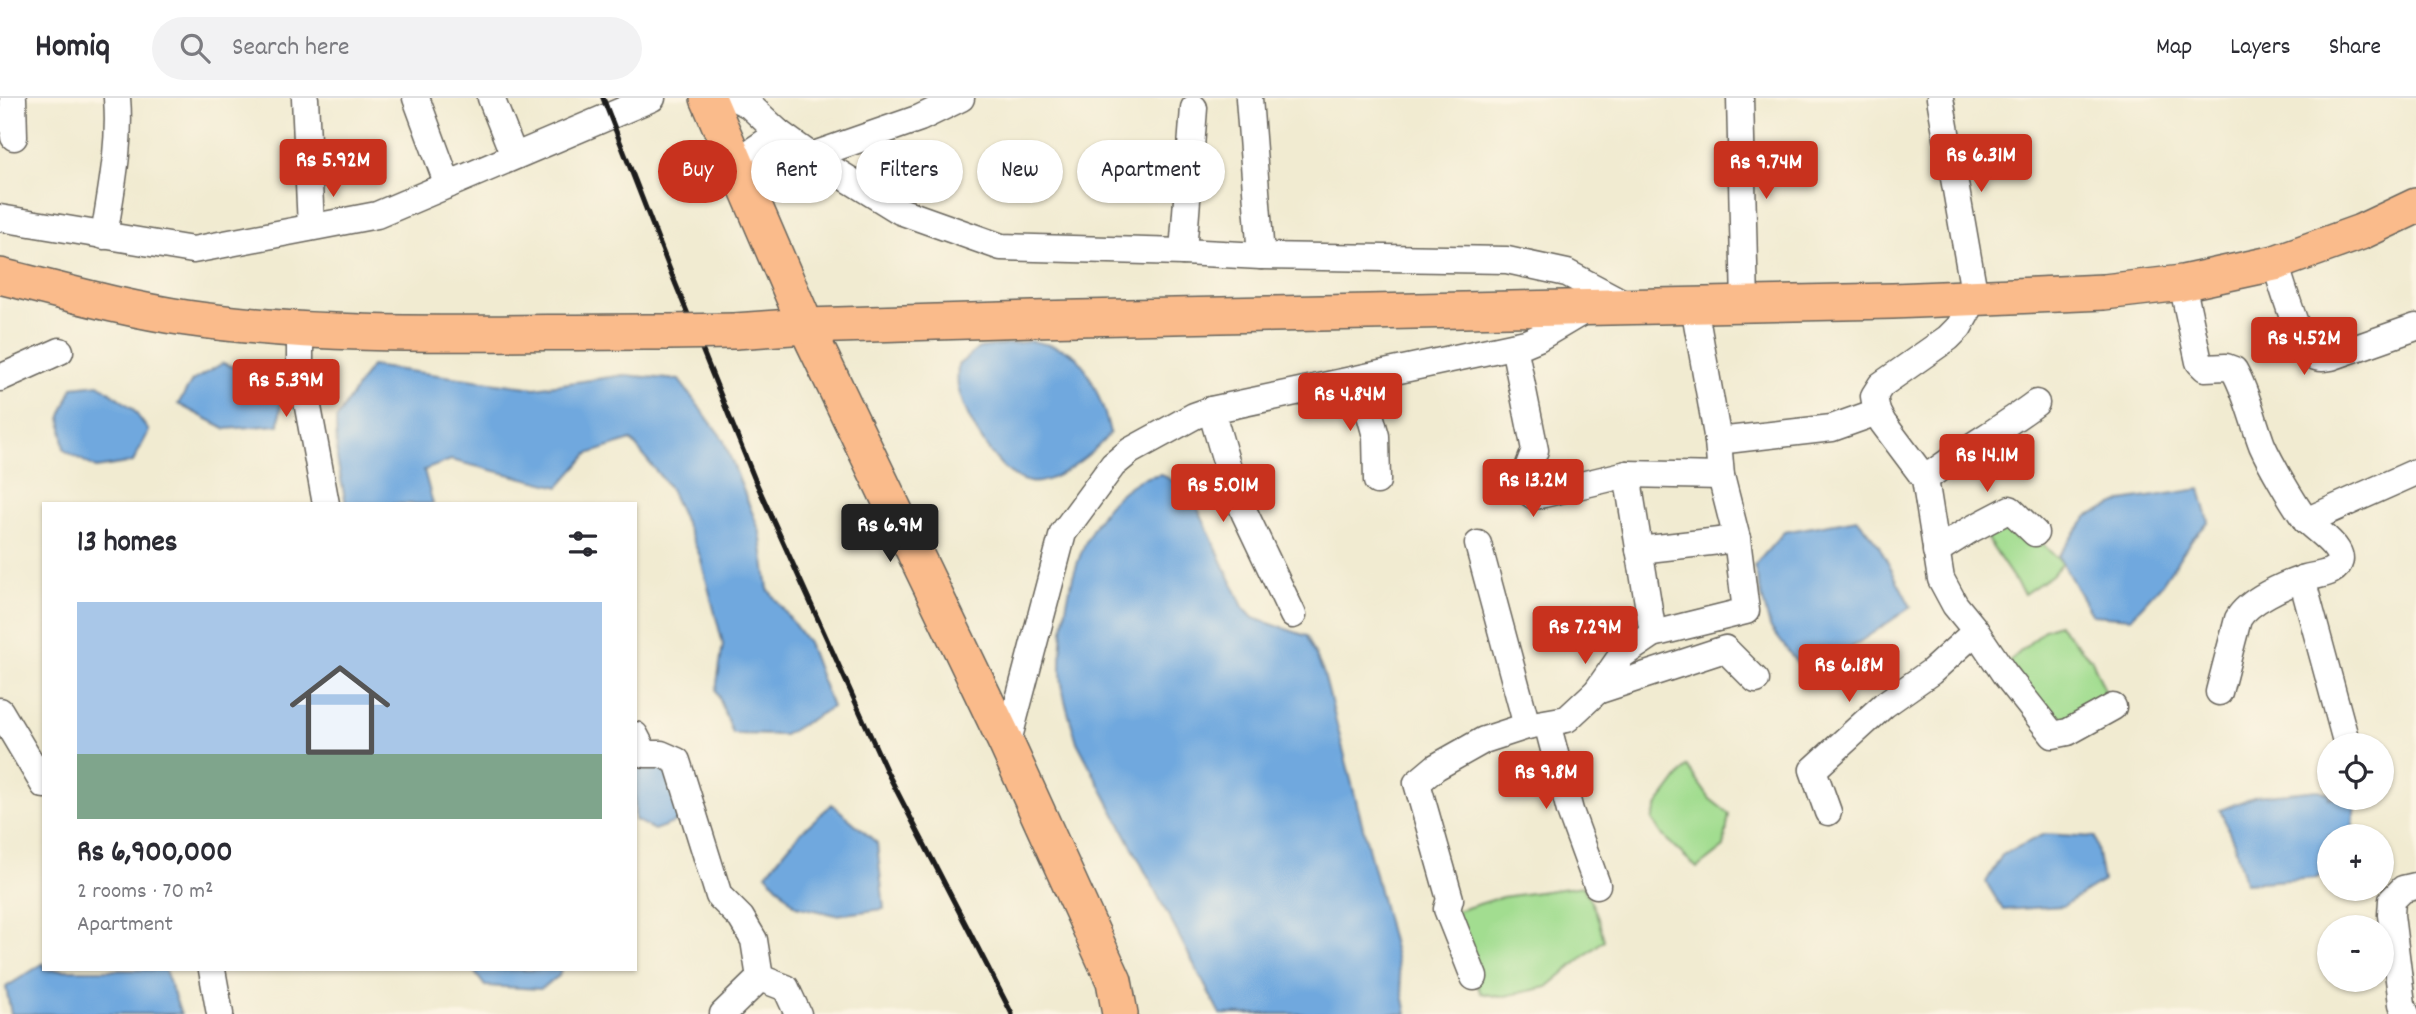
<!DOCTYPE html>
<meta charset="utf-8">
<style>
body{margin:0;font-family:Dekko,sans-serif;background:#f2f2f3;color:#2b2b33;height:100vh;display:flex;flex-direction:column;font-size:26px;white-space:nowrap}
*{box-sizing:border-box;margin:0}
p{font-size:23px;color:#7c7c81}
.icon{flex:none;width:38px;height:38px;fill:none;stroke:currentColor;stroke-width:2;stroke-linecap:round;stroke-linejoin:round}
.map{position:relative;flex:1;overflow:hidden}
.details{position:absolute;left:42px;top:404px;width:595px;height:469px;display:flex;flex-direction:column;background:#fff;border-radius:0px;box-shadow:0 2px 5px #0004}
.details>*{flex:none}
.hud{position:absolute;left:658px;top:42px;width:665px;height:63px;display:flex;gap:14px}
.tools{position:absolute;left:2317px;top:635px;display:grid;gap:14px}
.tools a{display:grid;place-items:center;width:77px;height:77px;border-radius:50%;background:#fff;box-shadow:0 2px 5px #0004;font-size:35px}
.price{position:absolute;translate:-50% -60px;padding:0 16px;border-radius:7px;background:#c8321e;color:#fff;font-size:23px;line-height:46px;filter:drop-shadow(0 2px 4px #0008)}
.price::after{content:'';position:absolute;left:50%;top:42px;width:21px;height:16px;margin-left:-10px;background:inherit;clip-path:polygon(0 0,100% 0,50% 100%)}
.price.active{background:#222;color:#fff}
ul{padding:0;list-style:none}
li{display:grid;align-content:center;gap:14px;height:371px;padding:0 35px}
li+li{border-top:2px solid #e1e1e2}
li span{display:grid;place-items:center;height:217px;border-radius:0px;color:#555}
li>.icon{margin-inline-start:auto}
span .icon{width:126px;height:126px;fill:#fffc;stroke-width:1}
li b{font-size:30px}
h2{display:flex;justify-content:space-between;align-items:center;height:84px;padding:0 35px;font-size:30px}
.pill{padding:0 24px;border-radius:32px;background:#fff;box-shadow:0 2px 5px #0004;font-size:24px;line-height:63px}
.pill.active{background:#c8321e;color:#fff}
header{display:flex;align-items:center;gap:42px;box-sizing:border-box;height:98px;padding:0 35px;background:#fff;border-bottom:2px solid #e1e1e2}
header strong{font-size:33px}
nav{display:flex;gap:38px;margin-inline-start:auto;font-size:24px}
.search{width:490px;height:63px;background:#f2f2f3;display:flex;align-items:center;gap:18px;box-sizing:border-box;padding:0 24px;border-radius:38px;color:#7c7c81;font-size:26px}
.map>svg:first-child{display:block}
.green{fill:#a2dd90;stroke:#5f7c56;stroke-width:2}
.water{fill:#6fa8de;stroke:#46627d;stroke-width:2}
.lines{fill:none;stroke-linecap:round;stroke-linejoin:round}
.minor-casing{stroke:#67645b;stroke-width:29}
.major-casing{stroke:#67645b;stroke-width:38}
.minor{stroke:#fff;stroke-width:26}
.major{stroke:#fabb8b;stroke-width:35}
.rail{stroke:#1c1c1c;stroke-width:5}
.major-bridge-casing{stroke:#67645b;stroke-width:38;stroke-linecap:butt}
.major-bridge{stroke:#fabb8b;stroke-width:35}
</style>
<header>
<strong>Homiq</strong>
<div class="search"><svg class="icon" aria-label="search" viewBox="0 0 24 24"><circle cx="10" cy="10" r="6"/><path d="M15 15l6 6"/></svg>Search here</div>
<nav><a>Map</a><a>Layers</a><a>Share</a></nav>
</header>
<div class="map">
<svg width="2416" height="916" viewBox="0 0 2416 916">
<rect width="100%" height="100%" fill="#fcf5e5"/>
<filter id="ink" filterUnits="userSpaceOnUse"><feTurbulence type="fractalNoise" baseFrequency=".0143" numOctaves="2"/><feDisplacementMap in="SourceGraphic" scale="14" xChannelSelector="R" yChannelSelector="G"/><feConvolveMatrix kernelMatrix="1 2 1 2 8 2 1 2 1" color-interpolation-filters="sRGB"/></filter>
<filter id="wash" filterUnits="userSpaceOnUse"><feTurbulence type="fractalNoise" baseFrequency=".00686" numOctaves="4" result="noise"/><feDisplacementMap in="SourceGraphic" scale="28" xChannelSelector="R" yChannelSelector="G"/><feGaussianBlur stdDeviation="1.57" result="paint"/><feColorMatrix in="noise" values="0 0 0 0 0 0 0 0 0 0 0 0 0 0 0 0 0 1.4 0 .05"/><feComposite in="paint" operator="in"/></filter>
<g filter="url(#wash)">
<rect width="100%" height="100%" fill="#f1ebd1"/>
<g class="green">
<polygon points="2009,413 2062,465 2052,477 2024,496 1979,429"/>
<polygon points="2058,526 2092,562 2108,600 2055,626 2009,564 2045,531"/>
<polygon points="1687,668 1710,701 1729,716 1724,749 1697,770 1664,739 1652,722 1657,708"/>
<polygon points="1583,788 1596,814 1604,842 1547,889 1500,899 1481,895 1454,840 1453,814 1502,799"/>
</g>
<g class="water">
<path d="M 1032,243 C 1046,246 1064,249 1075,258 C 1090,271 1106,315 1110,335 C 1097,352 1053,389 1029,384 C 998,378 967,322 959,293 C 956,285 958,275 958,267 L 979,250 Z"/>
<polygon points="223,265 265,281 281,303 279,327 226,331 178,306 192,283"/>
<polygon points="371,268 535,290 624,277 679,282 723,341 760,434 768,491 808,545 832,609 784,637 733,636 716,592 723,546 700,458 669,389 631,342 588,356 559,389 451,362 424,372 433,406 346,406 337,361 336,321"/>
<polygon points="99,286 132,310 149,333 133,364 96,370 64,352 61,318 73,289"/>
<path d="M 1161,376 L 1190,393 L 1243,509 L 1253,520 L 1307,538 L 1324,576 L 1395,855 L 1407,916 L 1220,916 L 1077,644 C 1070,620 1061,596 1061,571 C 1061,508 1078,419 1136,384 C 1143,379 1153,378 1161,376 Z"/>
<polygon points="2200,391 2209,424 2192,441 2162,486 2131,520 2092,517 2058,458 2088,418 2122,403"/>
<polygon points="1857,421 1878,446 1911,509 1808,579 1770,529 1754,468 1784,434"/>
<polygon points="657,664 665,667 684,721 654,732 635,722 635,667"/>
<polygon points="2319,692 2329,696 2329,700 2338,700 2355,707 2352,738 2329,738 2329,768 2317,780 2245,785 2234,745 2220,712 2256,698"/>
<polygon points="832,706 877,745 884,811 836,817 796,808 766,776 799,736"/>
<polygon points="2044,736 2095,739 2103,783 2063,808 2003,812 1986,784 2002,757"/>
<polygon points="44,865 44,872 165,872 181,916 11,916 6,889"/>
<polygon points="473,872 561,872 559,878 540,891 485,888"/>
</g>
</g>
<g filter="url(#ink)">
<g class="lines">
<defs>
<g id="minor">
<polyline points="13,0 14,39"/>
<polyline points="305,0 311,129"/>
<polyline points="416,0 448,87"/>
<polyline points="491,0 514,58"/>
<polyline points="735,0 749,7 779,35 811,58 900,113 1001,149 1183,154 1261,158 1507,162 1567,175 1631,209"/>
<polyline points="1249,0 1261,158"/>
<polyline points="1740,0 1745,207"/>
<polyline points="1940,0 1975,200 1959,229 1948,240 1881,287 1874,298 1877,314 1883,325 1925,381 1941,481 1955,507 1973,529 2004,575 2053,637 2068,634 2113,609"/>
<polyline points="811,58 920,20 961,0"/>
<polyline points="736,64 779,35"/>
<polyline points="0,120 193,152 377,117 652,0"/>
<path d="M 104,138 C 111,93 121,46 117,0"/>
<polyline points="1183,154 1194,10"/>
<path d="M 2275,165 C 2281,183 2300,250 2314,258 C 2319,261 2325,260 2331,259 L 2416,229"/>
<path d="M 2182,185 L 2199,264 L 2205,270 L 2226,269 L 2234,272 C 2247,295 2253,323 2262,347 C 2270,365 2293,405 2305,421 C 2313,432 2359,457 2331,473 C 2324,477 2313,478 2305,480 C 2284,487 2249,502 2238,521 L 2219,594"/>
<polyline points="300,232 300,266 326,406"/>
<polyline points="1514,248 1535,352 1523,383 1527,393 1534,398 1544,396 1627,376 1721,378"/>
<polyline points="0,280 60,253"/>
<polyline points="1360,281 1376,338 1377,383"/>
<polyline points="1211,312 1230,377 1245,416 1293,517"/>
<polyline points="1718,343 1832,330 1877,314"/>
<polyline points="1627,376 1653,536"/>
<path d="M 1925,381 C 1961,353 2000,332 2036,305"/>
<polyline points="2306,423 2416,374"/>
<polyline points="1478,446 1527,628"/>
<polyline points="1639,452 1737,441"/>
<polyline points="1936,453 1968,433 2010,411 2035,435"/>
<polyline points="2302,481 2347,647"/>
<polyline points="1597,593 1725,551 1756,582"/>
<polyline points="0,613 44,687"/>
<polyline points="1547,625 1570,713 1597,787"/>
<polyline points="635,637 645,656 661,656 677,663 719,798 741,820 754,842 760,880 723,916"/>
<polyline points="1007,647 1063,435 1113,367 1130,353 1194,318 1211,312 1526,245 1538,240 1587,211"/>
<polyline points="1828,714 1813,672 1884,607 1931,574 1976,533"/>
<polyline points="212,872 220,916"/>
<polyline points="1474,879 1447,811 1450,801 1417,685 1436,669 1484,642 1527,628 1567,621 1597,593 1622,557 1653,536 1746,513 1737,441 1721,378 1718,343 1694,208"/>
<polyline points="760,880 786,890 798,916"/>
<polyline points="2406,916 2402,906 2391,817 2392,802 2403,791 2416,788"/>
</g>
<g id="major">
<polyline points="708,0 806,228 1007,647 1114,883 1120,916"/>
<path d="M 0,178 C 61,193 124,211 186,220 C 346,243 508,233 668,234"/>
<polyline points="735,233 806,228 1033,221 1893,203 2104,194 2182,185 2275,165 2361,134 2416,108"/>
</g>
</defs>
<use href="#minor" class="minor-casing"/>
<use href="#major" class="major-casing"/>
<use href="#minor" class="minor"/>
<use href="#major" class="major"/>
<polyline class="rail" points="603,0 670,172 755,382 887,674 1012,916"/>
<defs>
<polyline id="major-bridge" points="668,234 735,233"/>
</defs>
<use href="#major-bridge" class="major-bridge-casing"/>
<use href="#major-bridge" class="major-bridge"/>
</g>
</g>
</svg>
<div class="tools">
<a><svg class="icon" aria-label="locate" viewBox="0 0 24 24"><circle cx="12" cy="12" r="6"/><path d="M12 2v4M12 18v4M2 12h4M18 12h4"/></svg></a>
<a>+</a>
<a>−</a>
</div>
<b class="price" style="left:1981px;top:96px">Rs 6.31M</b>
<b class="price" style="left:333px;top:101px">Rs 5.92M</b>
<b class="price" style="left:1766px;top:103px">Rs 9.74M</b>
<b class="price" style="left:2304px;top:279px">Rs 4.52M</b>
<b class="price" style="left:286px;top:321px">Rs 5.39M</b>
<b class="price" style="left:1350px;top:335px">Rs 4.84M</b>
<b class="price" style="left:1987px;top:396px">Rs 14.1M</b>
<b class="price" style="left:1533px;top:421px">Rs 13.2M</b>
<b class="price" style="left:1223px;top:426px">Rs 5.01M</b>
<b class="price active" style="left:890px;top:466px">Rs 6.9M</b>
<b class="price" style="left:1585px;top:568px">Rs 7.29M</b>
<b class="price" style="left:1849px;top:606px">Rs 6.18M</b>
<b class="price" style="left:1546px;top:713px">Rs 9.8M</b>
<div class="hud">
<a class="pill active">Buy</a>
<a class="pill">Rent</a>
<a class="pill">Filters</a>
<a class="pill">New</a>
<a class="pill">Apartment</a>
</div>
<section class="details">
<h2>13 homes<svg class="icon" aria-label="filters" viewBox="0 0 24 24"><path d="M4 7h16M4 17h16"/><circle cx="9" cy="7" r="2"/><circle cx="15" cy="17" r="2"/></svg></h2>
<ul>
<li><span style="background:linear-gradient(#a9c7e8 70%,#7fa58c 0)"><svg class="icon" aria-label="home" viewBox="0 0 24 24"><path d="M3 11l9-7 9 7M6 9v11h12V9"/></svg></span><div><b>Rs 6,900,000</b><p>2 rooms · 70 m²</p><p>Apartment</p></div></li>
</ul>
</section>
</div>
